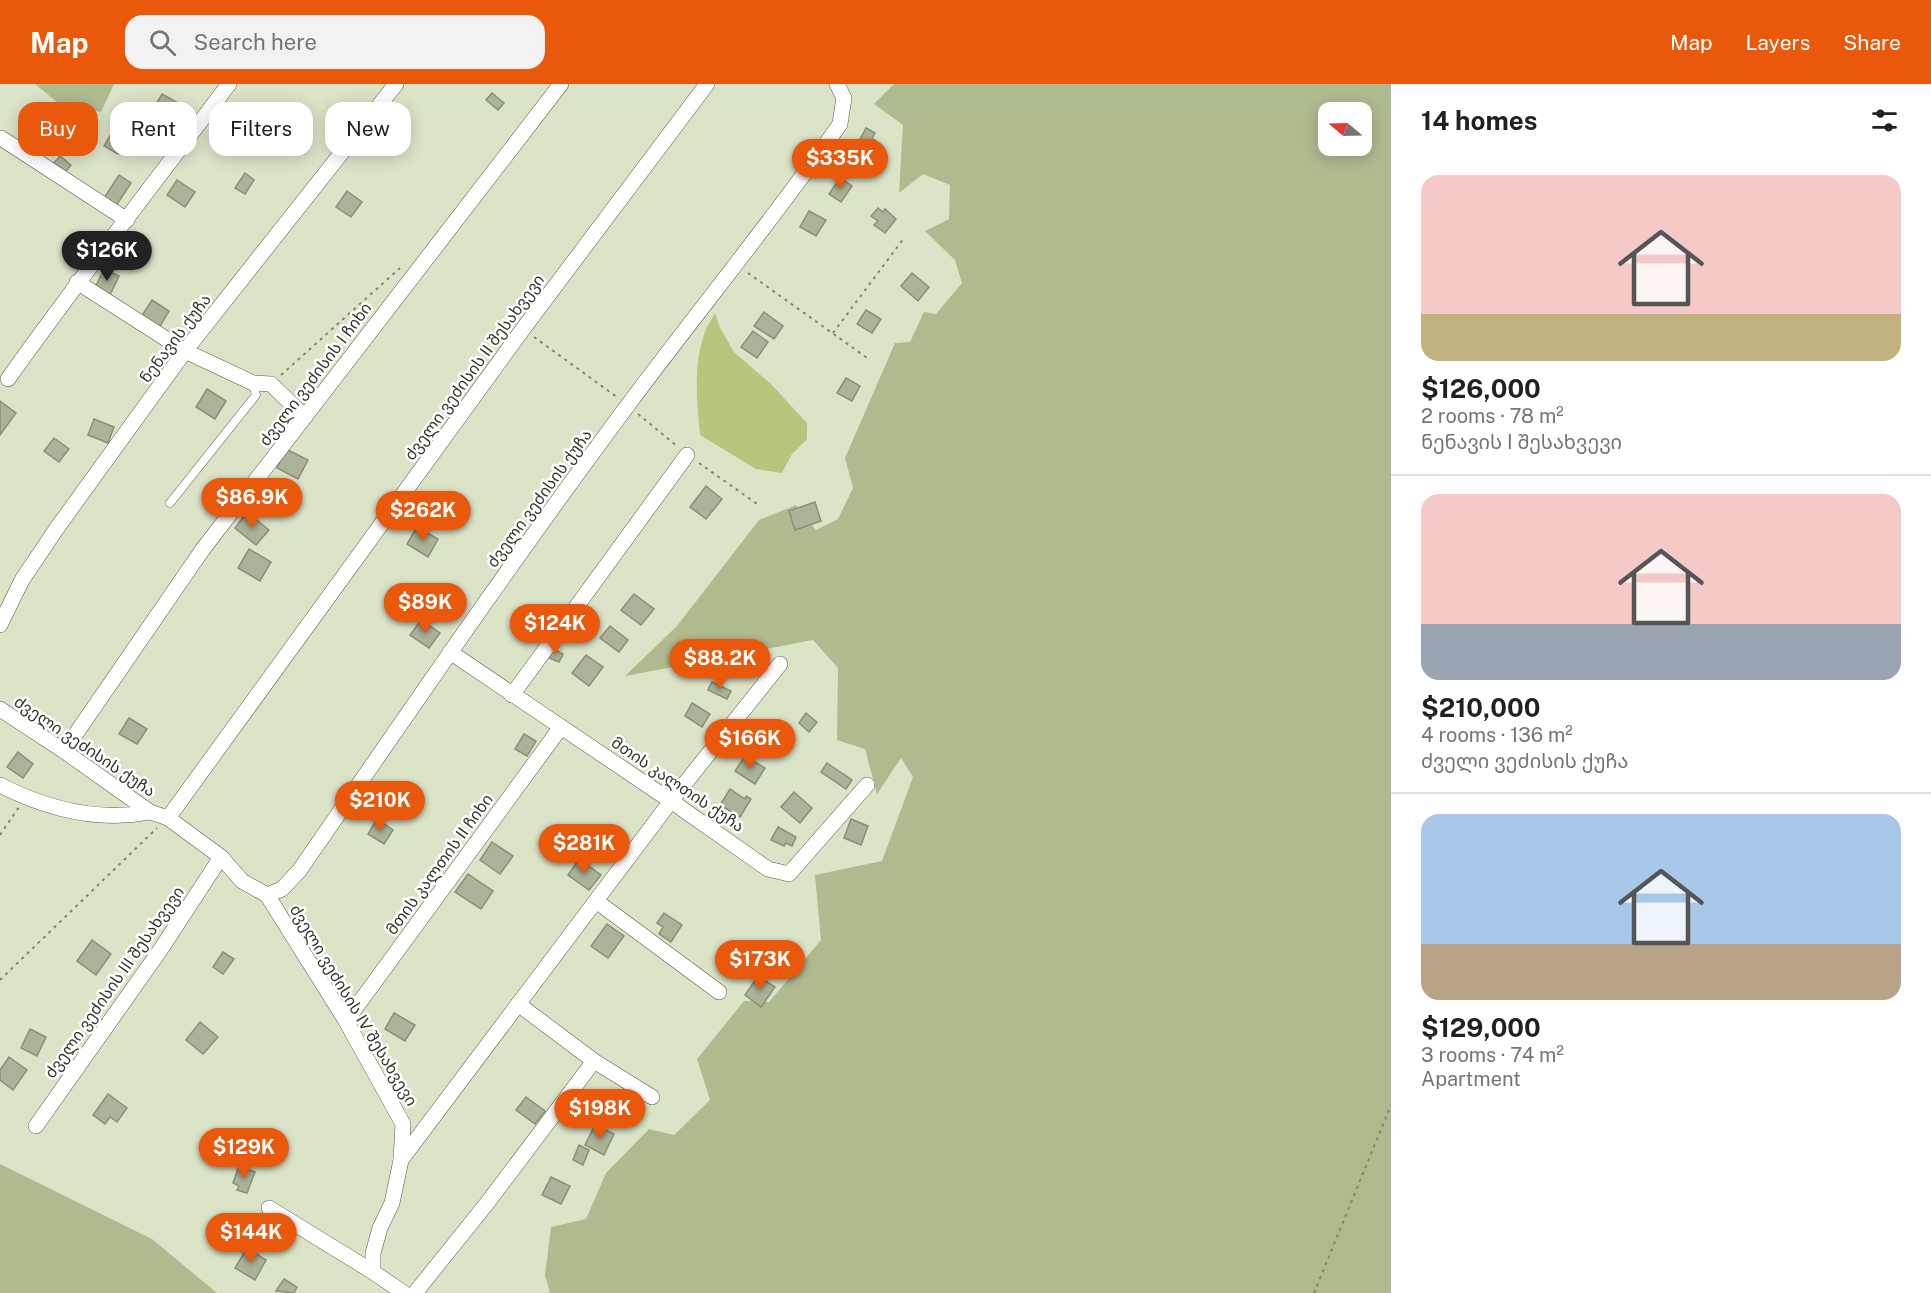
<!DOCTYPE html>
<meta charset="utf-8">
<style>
body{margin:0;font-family:"Public Sans","Noto Sans Georgian",sans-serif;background:#f2f2f2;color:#202124;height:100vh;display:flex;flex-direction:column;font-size:22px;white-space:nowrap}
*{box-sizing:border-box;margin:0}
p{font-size:20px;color:#757577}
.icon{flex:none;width:33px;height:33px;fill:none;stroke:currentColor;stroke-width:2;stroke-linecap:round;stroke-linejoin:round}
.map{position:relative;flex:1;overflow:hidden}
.sheet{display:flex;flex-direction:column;background:#fff;width:540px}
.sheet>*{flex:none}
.hud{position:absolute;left:18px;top:18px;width:570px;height:54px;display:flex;gap:12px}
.needle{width:39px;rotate:289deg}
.tools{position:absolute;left:1318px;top:18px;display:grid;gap:12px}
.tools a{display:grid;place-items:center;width:54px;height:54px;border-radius:12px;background:#fff;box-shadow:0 3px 15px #0003;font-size:30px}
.price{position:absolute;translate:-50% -51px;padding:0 14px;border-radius:21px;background:#ea580c;color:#fff;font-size:20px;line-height:39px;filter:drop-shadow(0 2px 3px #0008)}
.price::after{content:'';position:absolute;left:50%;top:36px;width:18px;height:14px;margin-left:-9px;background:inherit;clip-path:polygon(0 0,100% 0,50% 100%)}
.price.active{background:#222;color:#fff}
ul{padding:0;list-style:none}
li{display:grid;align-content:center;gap:12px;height:318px;padding:0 30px}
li+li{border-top:2px solid #e0e0e0}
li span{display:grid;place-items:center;height:186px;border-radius:18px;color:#555}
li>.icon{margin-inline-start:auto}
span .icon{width:108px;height:108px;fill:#fffc;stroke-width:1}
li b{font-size:26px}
h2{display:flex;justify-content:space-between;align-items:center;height:72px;padding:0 30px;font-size:26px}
.pill{padding:0 21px;border-radius:18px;background:#fff;box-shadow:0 3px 15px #0003;font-size:21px;line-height:54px}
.pill.active{background:#ea580c;color:#fff}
header{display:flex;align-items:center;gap:36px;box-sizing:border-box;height:84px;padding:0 30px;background:#ea580c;color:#fff}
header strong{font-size:28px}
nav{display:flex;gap:33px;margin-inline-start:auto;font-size:21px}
.search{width:420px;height:54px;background:#f2f2f2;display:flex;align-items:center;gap:15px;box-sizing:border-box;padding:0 21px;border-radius:18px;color:#757577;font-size:22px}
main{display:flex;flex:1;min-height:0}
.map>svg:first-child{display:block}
.green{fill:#afbb8f;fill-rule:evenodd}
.water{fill:#b4c77c}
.building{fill:#abb399;stroke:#899076;stroke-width:1.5}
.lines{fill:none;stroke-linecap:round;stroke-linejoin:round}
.lane-casing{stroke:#565c45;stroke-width:9}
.street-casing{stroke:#565c45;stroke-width:16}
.path{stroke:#818673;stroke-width:2;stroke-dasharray:3 4.5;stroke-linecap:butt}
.lane{stroke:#fff;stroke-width:8}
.street{stroke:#fff;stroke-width:15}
.labels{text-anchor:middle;stroke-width:5;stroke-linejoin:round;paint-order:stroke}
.street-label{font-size:16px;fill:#313429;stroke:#fff}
</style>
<header>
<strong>Map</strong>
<div class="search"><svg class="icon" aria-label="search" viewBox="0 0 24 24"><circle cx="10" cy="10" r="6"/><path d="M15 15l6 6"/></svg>Search here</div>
<nav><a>Map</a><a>Layers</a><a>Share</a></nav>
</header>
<main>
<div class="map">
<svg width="1391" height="1209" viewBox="0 0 1391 1209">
<rect width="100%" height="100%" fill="#dce4c8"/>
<g class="green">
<polygon points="35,0 114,0 101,28 63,23"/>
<path d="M 894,0 L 1391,0 L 1391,1209 L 550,1209 L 545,1191 L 551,1143 L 586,1135 L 606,1089 L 649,1045 L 674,1051 L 710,1016 L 697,975 L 744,917 L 769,918 L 821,856 L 815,791 L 882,777 L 913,693 L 901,674 L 877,710 L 865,665 L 837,656 L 838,584 L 813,556 L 625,592 L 677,542 L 759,436 L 796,421 L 816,446 L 838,435 L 853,404 L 845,374 L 895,259 L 910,258 L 924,228 L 936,230 L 962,199 L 955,176 L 925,147 L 949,135 L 950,101 L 923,90 L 899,109 L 903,41 L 874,20 ZM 1329,28 L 1362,28 L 1362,62 L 1329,62 Z"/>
<polygon points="0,1080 152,1155 217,1209 0,1209"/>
</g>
<path class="water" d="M 715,229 L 720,244 L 734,268 L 771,300 L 807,339 L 807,355 L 792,370 L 782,389 L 756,385 L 700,351 C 697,319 693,282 704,251 C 706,244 711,236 715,229 Z"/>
<g class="building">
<polygon points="492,9 504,19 498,26 486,16"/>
<polygon points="162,10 178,19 169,36 152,27"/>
<polygon points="136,24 151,32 144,46 129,39"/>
<polygon points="866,44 875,49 872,54 876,57 867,74 854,67"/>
<polygon points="114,45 128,53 118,70 104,62"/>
<polygon points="60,72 71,81 63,91 52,81"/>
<polygon points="245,89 254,96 245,110 235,104"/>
<polygon points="119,91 131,99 116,122 104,114"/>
<polygon points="840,94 852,102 841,118 829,110"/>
<polygon points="177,96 195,108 185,123 167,111"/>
<polygon points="347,107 362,118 351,133 336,123"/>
<polygon points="878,124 883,128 885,125 896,135 885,149 874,141 878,137 871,132"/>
<polygon points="809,127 826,136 816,152 800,143"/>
<polygon points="126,152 139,160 128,177 115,169"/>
<polygon points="104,185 119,192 110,211 95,204"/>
<polygon points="912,189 929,203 918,217 901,202"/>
<polygon points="152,216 169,227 159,244 141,233"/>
<polygon points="866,226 881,235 872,249 857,240"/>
<polygon points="764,228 783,242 774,255 754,242"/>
<polygon points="753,247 768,258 757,274 741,263"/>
<polygon points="846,294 860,302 852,317 837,309"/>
<polygon points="207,305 226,317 215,335 196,323"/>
<polygon points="0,317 16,329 0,351"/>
<polygon points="94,335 114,343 108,359 88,351"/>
<polygon points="54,354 69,365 59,378 44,367"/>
<polygon points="286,365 308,376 298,395 277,384"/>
<polygon points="706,402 722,415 706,435 690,423"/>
<polygon points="815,418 821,437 795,446 789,427"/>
<polygon points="247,428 269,446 256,461 235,444"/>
<polygon points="417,443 438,455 428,473 407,460"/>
<polygon points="249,465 271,478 260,497 238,484"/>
<polygon points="634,510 654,525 641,541 621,526"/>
<polygon points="421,536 440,549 429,564 410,551"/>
<polygon points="610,542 628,556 619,568 600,554"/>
<polygon points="551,564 563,570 559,578 547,573"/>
<polygon points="586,571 603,583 589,602 572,589"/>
<polygon points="712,598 731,607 727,615 708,606"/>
<polygon points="692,619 710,630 702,643 685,632"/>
<polygon points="806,629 817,638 809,648 799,639"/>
<polygon points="129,634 147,645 137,660 119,650"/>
<polygon points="769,641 791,654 781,669 760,656"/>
<polygon points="524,650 536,657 527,672 515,665"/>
<polygon points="18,668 33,680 23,694 7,683"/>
<polygon points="745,672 765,684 755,700 735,687"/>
<polygon points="827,679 852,696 846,705 821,688"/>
<polygon points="730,705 745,715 746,712 751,715 740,733 720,721"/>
<polygon points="794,708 812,724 800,739 781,723"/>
<polygon points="377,735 393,746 384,760 368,750"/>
<polygon points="851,735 868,742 861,761 844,754"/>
<polygon points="778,743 796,753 792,762 786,759 784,762 771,756"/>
<polygon points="492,758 513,772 500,790 480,776"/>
<polygon points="579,775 601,791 589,806 568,791"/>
<polygon points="468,790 493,807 481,825 455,808"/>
<polygon points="664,829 682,841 671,858 659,850 663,843 657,839"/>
<polygon points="607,840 624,852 608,874 591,862"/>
<polygon points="92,856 111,870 96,891 77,877"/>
<polygon points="223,868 234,875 223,890 213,883"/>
<polygon points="758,892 775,903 761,923 745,911"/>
<polygon points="394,929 415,941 405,957 385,945"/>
<polygon points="200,938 218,953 203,970 186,956"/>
<polygon points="30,945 46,953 37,972 21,964"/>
<polygon points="9,973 27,986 13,1006 0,996 0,986"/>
<polygon points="108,1010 127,1024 117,1038 110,1033 105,1040 93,1031"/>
<polygon points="526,1013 545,1027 535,1040 516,1026"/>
<polygon points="595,1041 614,1050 604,1071 585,1061"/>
<polygon points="579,1061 589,1066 583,1081 573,1076"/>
<polygon points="239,1082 255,1088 247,1109 237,1106 239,1102 233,1099"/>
<polygon points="551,1093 570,1102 561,1120 542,1111"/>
<polygon points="247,1164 266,1176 255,1196 235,1184"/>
<polygon points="284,1195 297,1203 294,1209 276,1207"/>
</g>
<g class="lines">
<defs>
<polyline id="lane" points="170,419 256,311 253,299"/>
<g id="street">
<polyline points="1,54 127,136"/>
<polyline points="77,198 185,267 253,299 271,300 305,333"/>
<path d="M 8,295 C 79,195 155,98 229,0"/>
<polyline points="0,541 22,496 57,444 185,267 396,0"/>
<polyline points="450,568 671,717 768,785 789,790 867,701"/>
<polyline points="512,611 687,371"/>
<path d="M 0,625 L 64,667 L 150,728 L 168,734 L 221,773 L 242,797 L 267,811 L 282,805 L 299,787 C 407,631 514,474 628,321 C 698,227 773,136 840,40 L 844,14 L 837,0"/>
<polyline points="64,667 203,465 561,0"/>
<path d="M 0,701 C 47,725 98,738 150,728"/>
<polyline points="168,734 523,245 707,0"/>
<polyline points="267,811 346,937 403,1040 401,1076 392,1119 380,1144 373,1169 373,1188 404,1209"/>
<polyline points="596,817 719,908"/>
<polyline points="518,920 594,977 652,1013"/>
<polyline points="346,937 561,643"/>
<polyline points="36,1042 161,865 221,773"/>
<polyline points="401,1076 671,717 780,580"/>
<polyline points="269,1124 373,1188"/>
<polyline points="415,1209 488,1118 594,977"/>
</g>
</defs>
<use href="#lane" class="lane-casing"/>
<use href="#street" class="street-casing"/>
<g class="path">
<polyline points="748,189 870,276"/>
<polyline points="833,249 904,154"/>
<polyline points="534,253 617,313"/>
<polyline points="281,291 400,184"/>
<polyline points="638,330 678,363"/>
<polyline points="699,379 760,422"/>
<polyline points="0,751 19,723"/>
<polyline points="0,896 157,744"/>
<polyline points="1314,1209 1391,1021"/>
</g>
<use href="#lane" class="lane"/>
<use href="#street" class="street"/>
</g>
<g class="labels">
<g class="street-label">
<text transform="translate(175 254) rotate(-53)" y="6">ნენავის ქუჩა</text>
<text transform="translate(474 283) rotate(-54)" y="6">ძველი ვეძისის II შესახვევი</text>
<text transform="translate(315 290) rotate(-53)" y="6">ძველი ვეძისის I ჩიხი</text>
<text transform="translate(539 414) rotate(-54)" y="6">ძველი ვეძისის ქუჩა</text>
<text transform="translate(85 662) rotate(34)" y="6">ძველი ვეძისის ქუჩა</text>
<text transform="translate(678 700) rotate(34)" y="6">მთის კალთის ქუჩა</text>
<text transform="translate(439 780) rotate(-54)" y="6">მთის კალთის II ჩიხი</text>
<text transform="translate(114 898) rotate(-55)" y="6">ძველი ვეძისის III შესახვევი</text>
<text transform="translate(354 921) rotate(59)" y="6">ძველი ვეძისის IV შესახვევი</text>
</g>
</g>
</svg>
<div class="tools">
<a><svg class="needle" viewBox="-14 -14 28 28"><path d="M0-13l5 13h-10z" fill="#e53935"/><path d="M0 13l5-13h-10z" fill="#757577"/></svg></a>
</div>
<b class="price" style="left:840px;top:106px">$335K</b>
<b class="price active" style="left:107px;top:198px">$126K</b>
<b class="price" style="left:252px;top:445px">$86.9K</b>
<b class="price" style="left:423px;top:458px">$262K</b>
<b class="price" style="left:425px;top:550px">$89K</b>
<b class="price" style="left:555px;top:571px">$124K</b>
<b class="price" style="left:720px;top:606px">$88.2K</b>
<b class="price" style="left:750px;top:686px">$166K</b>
<b class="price" style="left:380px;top:748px">$210K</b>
<b class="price" style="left:584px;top:791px">$281K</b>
<b class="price" style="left:760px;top:907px">$173K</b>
<b class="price" style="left:600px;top:1056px">$198K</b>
<b class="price" style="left:244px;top:1095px">$129K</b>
<b class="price" style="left:251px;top:1180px">$144K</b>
<div class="hud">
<a class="pill active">Buy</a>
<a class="pill">Rent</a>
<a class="pill">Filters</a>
<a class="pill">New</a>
</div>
</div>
<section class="sheet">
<h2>14 homes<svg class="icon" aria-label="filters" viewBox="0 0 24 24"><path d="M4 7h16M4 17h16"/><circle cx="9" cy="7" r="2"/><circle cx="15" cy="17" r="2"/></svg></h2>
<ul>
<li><span style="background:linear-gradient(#f6c9c9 75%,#c2b280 0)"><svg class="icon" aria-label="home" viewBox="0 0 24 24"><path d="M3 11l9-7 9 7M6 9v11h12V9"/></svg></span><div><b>$126,000</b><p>2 rooms · 78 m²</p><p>ნენავის I შესახვევი</p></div></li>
<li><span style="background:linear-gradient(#f6c9c9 70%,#9aa5b1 0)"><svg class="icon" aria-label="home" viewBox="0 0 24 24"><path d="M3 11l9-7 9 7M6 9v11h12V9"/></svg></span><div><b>$210,000</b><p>4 rooms · 136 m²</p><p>ძველი ვეძისის ქუჩა</p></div></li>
<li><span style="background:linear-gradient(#a9c7e8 70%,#b9a48a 0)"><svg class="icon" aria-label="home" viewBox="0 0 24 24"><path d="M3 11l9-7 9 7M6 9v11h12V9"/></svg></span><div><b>$129,000</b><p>3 rooms · 74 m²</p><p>Apartment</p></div></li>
</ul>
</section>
</main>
